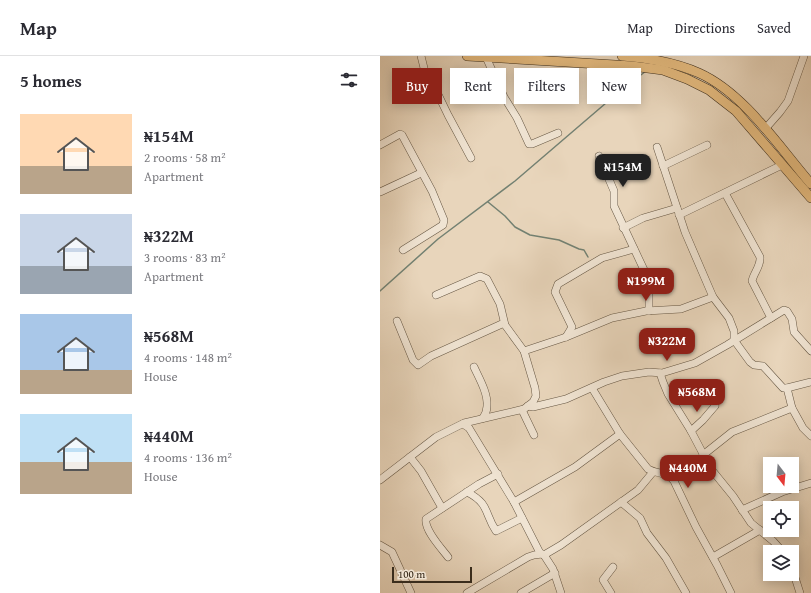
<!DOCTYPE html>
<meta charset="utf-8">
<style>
body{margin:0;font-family:"Gentium Book Plus",serif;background:#f2f2f3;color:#2b2b33;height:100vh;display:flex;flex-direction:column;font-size:15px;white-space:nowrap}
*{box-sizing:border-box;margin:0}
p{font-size:13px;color:#7c7c81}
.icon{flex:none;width:22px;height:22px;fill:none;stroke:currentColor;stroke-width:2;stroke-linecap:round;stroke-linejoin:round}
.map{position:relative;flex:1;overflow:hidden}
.drawer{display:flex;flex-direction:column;background:#fff;width:380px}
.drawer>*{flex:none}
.banner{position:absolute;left:12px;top:12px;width:359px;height:36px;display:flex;gap:8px}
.needle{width:26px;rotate:164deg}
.tools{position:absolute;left:383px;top:401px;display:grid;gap:8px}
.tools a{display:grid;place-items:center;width:36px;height:36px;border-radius:0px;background:#fff;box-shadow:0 2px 10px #0003;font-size:20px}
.scale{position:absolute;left:12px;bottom:10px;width:80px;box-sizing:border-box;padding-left:4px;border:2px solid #3b2d1c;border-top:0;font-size:11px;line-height:14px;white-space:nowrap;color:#3b2d1c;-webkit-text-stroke:3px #f0e4d3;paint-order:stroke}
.price{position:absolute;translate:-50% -34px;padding:0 9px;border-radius:8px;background:#8f2418;color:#fff;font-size:13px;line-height:26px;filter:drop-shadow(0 1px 2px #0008)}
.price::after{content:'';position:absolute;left:50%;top:24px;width:12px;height:9px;margin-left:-6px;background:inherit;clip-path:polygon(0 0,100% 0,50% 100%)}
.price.active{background:#222;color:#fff}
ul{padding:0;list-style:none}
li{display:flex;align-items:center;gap:12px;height:100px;padding:0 20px}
li span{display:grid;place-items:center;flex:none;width:112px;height:80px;border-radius:0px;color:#555}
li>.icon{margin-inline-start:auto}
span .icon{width:48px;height:48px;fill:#fffc;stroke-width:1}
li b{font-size:17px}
h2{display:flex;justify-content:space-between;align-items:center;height:48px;padding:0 20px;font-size:17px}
.chip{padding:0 14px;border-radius:0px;background:#fff;box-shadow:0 2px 10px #0003;font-size:14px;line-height:36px}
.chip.active{background:#8f2418;color:#fff}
header{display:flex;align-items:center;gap:24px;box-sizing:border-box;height:56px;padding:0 20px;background:#fff;border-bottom:1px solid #e1e1e2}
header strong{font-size:19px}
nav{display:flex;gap:22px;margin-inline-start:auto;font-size:14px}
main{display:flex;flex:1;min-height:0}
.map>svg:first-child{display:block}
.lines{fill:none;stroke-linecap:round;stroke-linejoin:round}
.stream{stroke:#738172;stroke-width:1.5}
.minor-casing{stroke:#665744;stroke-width:8}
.major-casing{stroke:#3b2d1c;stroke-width:10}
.minor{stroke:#f0e4d3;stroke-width:7}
.major{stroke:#e4ba7e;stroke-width:9}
</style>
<header>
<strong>Map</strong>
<nav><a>Map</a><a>Directions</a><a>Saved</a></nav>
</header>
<main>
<section class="drawer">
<h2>5 homes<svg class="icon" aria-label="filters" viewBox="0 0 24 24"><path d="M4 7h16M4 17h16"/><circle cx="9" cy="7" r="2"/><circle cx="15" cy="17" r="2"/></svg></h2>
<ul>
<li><span style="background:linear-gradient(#ffd9b3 65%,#b9a48a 0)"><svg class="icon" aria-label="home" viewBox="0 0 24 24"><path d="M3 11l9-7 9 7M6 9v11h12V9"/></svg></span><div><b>₦154M</b><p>2 rooms · 58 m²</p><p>Apartment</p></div></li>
<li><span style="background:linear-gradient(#c9d6e8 65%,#9aa5b1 0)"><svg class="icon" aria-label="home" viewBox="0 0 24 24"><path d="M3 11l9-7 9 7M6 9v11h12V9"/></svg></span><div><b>₦322M</b><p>3 rooms · 83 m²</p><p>Apartment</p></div></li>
<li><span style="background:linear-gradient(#a9c7e8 70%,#b9a48a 0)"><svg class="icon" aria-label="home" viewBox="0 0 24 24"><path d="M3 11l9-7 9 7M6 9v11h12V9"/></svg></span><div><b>₦568M</b><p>4 rooms · 148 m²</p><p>House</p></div></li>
<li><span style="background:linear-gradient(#bfe0f5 60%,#b9a48a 0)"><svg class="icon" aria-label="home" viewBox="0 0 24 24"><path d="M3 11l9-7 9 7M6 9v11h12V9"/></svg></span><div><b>₦440M</b><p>4 rooms · 136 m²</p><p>House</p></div></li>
</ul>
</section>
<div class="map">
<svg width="431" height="537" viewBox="0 0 431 537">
<rect width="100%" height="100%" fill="#e8d5bb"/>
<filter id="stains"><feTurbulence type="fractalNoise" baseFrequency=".005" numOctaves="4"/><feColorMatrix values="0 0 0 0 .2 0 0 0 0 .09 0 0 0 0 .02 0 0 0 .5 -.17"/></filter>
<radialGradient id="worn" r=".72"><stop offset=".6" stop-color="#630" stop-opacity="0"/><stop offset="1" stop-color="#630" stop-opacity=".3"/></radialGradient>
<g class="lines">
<g class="stream">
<polyline points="108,146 125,160 135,171 150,179 179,184 199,193 204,194 208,201"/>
<polyline points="0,235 58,183 135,125 240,35 266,15"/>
</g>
<defs>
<g id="minor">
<polyline points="41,0 45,16 54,30 68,59 91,102"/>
<polyline points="106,1 124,41 137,62 149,88 152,88 178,77"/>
<polyline points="385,73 400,56 408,45 424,0"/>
<polyline points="0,89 20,78 22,79 52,135 64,164 63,169 23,194"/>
<polyline points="277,91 305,176 333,241"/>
<polyline points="219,100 234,135 234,150 265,216 269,233 269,255"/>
<polyline points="283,110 327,89"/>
<polyline points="0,136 41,117"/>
<path d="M 345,137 L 380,201 C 381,210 374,216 372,225 L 391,262"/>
<polyline points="299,159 402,109"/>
<polyline points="243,172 263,162 297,152"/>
<polyline points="17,265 33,304 38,309 51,300 124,267"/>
<polyline points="186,281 192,271 175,236 178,228 222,202 254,193"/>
<polyline points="144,295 186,281 232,262 266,255 301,253 333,241 349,262 354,275 354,284 370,306 374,309 383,310 403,332 407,332 431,326"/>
<path d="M 94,311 C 99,322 108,337 107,350 C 107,354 105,359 103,362"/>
<polyline points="280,317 283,326 288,338 311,375 331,413 353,440 371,467 393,485 403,496"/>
<path d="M 212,332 L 240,378 L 268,413 C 276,418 288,416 294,425 L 316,471 L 337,509 L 351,537"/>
<polyline points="148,350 153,351 186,343 224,326 242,320 269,316 282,317 315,307 347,289 404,254 407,255 412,263 414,276 431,295"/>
<polyline points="412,352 423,372 431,380"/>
<polyline points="142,354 154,379"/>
<polyline points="83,368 89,372 134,446 160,497 164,499 173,513 181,537"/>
<polyline points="311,375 323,364 335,350"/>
<polyline points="323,399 352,376 412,352 407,332"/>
<polyline points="30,401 41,415 62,452"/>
<polyline points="0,424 56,381 84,367 144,353 153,346 156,340 155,332 144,295 125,269 120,248 107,223 100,220 56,239"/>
<path d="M 87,436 C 110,448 104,457 116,475 L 142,462"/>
<polyline points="134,446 195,411 240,378"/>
<polyline points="241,446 260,462 267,477 286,502 306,537"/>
<polyline points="362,454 402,436 431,427"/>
<polyline points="0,489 12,496 31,537"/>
<polyline points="164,499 181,489 258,434 273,416"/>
<path d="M 68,501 C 62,493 44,474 46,463 L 99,428 L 118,418"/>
<polyline points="333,501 380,474"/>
<polyline points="412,512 420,537"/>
<polyline points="87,537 148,501 154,499 162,498"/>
<polyline points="141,537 175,517"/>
<polyline points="231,537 223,524 233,511"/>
</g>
<g id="major">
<polyline points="87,0 252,10 283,14 307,23 329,34 356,55 431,142"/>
<path d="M 242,0 C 269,2 294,6 319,17 C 364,37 399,91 431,128"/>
</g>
</defs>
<use href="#minor" class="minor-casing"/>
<use href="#major" class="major-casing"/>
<use href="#minor" class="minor"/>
<use href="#major" class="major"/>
</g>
<rect width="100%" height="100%" filter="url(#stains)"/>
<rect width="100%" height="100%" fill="url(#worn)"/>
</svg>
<div class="tools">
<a><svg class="needle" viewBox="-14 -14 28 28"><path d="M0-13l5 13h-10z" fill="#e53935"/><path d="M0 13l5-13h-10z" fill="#7c7c81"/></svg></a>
<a><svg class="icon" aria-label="locate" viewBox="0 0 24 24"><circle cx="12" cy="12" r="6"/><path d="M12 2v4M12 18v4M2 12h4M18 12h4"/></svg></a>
<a><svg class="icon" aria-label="layers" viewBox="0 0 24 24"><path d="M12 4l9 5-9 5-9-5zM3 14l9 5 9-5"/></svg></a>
</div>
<div class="scale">100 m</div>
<b class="price active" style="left:243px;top:132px">₦154M</b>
<b class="price" style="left:266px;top:246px">₦199M</b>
<b class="price" style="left:287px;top:306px">₦322M</b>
<b class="price" style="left:317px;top:357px">₦568M</b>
<b class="price" style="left:308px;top:433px">₦440M</b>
<div class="banner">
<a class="chip active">Buy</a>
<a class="chip">Rent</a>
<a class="chip">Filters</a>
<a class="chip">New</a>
</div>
</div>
</main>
